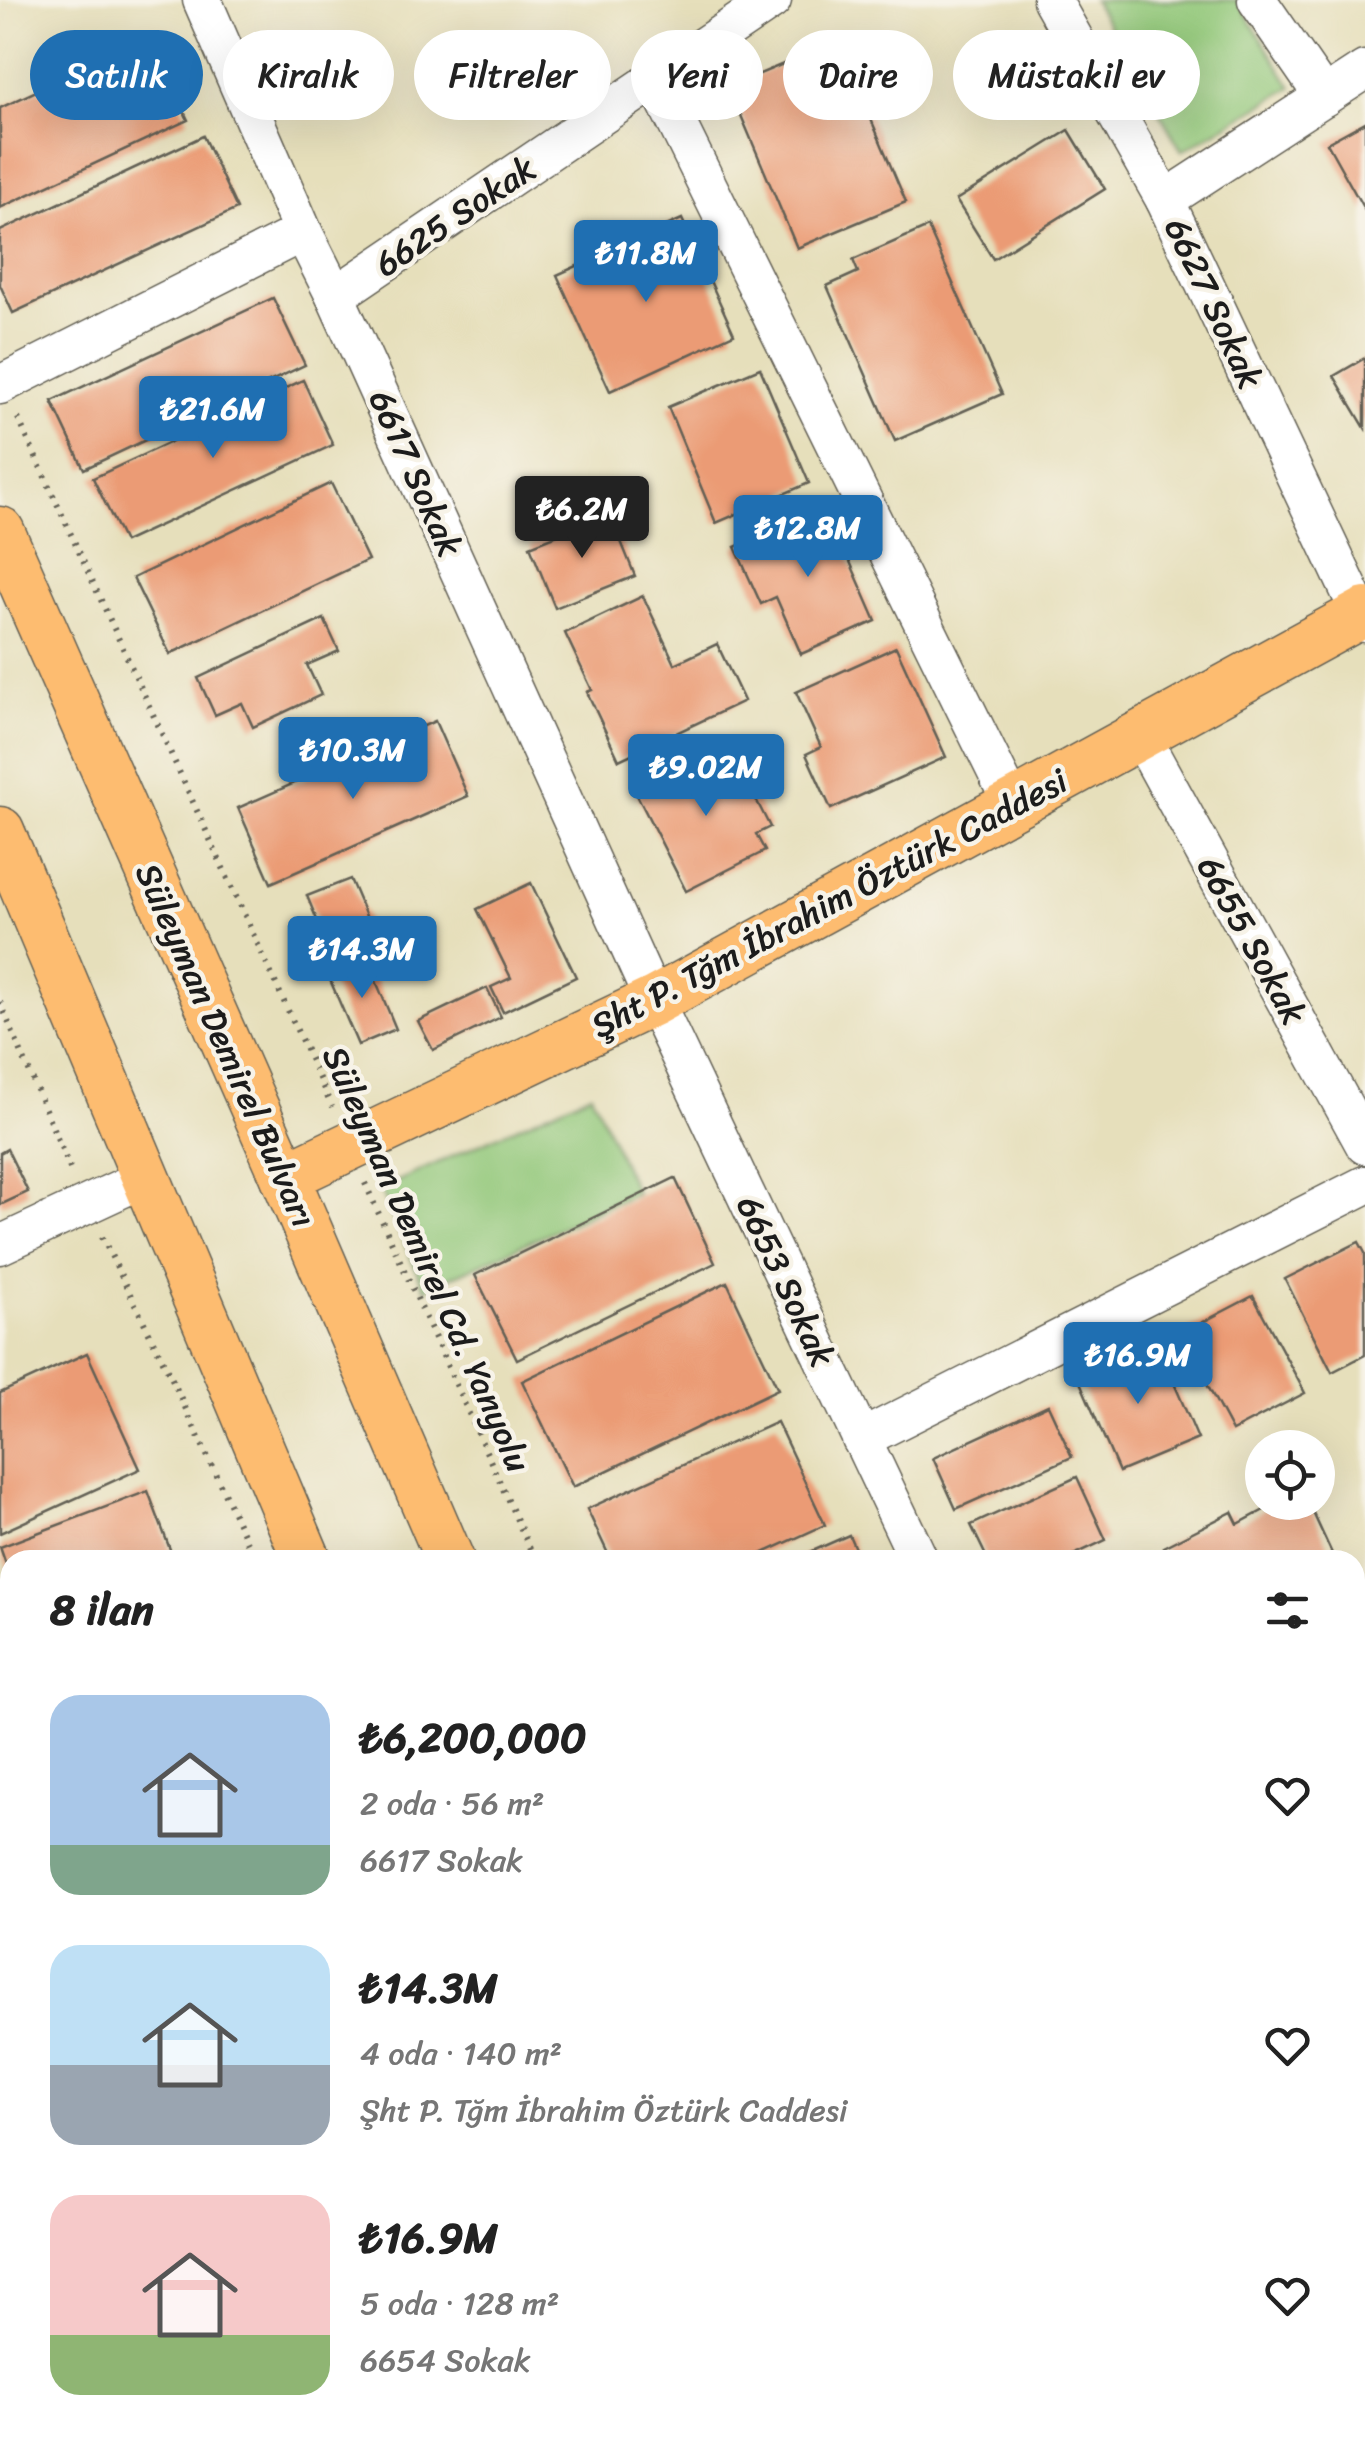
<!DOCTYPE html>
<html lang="tr">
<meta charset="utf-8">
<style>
body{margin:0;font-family:Sriracha,sans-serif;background:#f6f6f6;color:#222;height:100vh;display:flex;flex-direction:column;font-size:38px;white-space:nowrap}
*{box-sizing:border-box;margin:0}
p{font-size:32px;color:#767676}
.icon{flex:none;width:55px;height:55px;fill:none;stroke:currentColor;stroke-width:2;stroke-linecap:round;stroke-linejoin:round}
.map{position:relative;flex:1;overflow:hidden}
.panel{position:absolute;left:0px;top:1550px;width:1365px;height:892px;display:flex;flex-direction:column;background:#fff;border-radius:30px 30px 0 0;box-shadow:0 10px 40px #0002}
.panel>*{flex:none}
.banner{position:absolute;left:30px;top:30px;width:1305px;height:90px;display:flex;gap:20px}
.controls{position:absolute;left:1245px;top:1430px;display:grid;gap:20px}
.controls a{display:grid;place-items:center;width:90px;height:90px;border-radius:50%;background:#fff;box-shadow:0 10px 40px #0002;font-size:50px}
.price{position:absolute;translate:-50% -85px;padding:0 22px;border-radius:10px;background:#1f6fb2;color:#fff;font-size:32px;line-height:65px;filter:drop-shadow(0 2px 5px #0008)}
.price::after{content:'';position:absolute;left:50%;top:60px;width:30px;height:22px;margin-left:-15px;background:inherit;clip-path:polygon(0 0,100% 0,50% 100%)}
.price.selected{background:#222;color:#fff}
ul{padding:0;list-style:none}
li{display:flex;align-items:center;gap:30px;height:250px;padding:0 50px}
li span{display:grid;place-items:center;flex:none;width:280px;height:200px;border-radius:30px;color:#555}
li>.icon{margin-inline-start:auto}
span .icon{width:120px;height:120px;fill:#fffc;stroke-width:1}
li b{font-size:42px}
h2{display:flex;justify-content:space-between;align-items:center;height:120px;padding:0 50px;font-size:42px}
.chip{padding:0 35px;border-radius:45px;background:#fff;box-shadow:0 10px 40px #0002;font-size:35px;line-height:90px}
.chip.selected{background:#1f6fb2;color:#fff}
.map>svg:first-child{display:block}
.green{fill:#93c87a;stroke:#58724b;stroke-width:2.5}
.building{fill:#eb9b75}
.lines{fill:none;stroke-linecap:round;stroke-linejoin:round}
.minor-casing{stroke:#636054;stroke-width:41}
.major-casing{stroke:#636054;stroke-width:51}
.path{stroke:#636054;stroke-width:6;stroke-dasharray:2.5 8;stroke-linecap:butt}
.minor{stroke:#fff;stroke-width:38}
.major{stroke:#fdbc70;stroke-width:48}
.labels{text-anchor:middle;stroke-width:9;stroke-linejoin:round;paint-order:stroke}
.street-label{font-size:35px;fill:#1c1c1c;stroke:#f7f3e8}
</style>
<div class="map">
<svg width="1365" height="2442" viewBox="0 0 1365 2442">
<rect width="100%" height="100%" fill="#f7f3e8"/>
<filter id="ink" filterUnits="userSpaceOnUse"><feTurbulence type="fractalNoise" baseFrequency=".01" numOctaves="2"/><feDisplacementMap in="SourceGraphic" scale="20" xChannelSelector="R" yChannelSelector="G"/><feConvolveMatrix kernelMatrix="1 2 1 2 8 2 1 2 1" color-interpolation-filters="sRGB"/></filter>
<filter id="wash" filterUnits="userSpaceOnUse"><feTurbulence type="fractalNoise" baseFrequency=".0048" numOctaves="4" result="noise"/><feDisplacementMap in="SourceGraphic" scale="40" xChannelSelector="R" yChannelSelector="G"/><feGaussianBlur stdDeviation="2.25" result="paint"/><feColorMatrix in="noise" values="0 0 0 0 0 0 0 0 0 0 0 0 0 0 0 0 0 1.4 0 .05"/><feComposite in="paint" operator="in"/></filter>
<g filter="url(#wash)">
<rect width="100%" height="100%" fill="#e6dfbb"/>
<g class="green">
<polygon points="1093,0 1237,0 1292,87 1182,151"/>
<polygon points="591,1093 636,1193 425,1289 380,1189"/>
<path d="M 0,2060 C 12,2095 20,2158 0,2190 Z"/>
</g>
<g id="blocks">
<g class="building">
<polygon points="149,38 188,120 0,208 0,108"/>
<polygon points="838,41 906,202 797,248 729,87"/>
<polygon points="1365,122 1365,211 1327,143"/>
<polygon points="1069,130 1105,189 993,259 956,200"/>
<polygon points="203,136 237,209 13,313 0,285 0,231"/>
<polygon points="682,219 734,334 610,391 557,275"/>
<polygon points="928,227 1002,394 895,441 827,286 858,272 853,260"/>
<polygon points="273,298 305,365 84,469 52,401"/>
<polygon points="1365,358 1365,428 1334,376"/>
<polygon points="760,368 809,483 716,523 668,407"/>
<polygon points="303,380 333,445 124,542 93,478"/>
<polygon points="331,483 368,560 170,654 133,578"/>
<polygon points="826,507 876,621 801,654 776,597 761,604 735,547"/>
<polygon points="610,514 635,576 555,608 530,546"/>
<polygon points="643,596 675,664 717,644 744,701 619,760 587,692 592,690 565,633"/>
<polygon points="324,619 339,651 307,665 321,695 253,727 242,703 215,715 198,678"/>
<polygon points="896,647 946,757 831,809 806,754 821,747 796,692"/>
<polygon points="435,721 468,796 271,883 238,808"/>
<polygon points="730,748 770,827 756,834 765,851 686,891 637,795"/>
<polygon points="350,879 368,921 325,939 307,896"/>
<polygon points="531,883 576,977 503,1012 491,987 511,978 477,909"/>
<polygon points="366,957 396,1029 358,1045 327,973"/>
<polygon points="487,988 501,1017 433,1050 418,1021"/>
<polygon points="7,1149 28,1192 0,1205 0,1153"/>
<polygon points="675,1178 715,1263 517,1359 475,1275"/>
<polygon points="1359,1242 1365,1253 1365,1355 1332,1372 1285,1279"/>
<polygon points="727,1282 778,1389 573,1487 522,1381"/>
<polygon points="1253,1296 1305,1393 1232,1431 1180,1334"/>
<polygon points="1156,1341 1198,1439 1119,1472 1077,1375"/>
<polygon points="87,1353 140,1469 0,1533 0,1393"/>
<polygon points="1048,1405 1072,1457 956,1509 933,1458"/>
<polygon points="777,1422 825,1525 748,1560 611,1560 587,1509"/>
<polygon points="1077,1477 1106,1540 1063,1560 988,1560 971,1525"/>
<polygon points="148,1491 174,1560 10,1560 10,1576 0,1547"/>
<polygon points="1279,1502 1308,1502 1335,1560 1169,1560 1163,1547 1232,1512 1238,1524"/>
<polygon points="849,1535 860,1560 792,1560"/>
<polygon points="1365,1730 1365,1831 1355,1836 1355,1735"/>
<polygon points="1365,1973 1365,2039 1355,2018 1355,1977"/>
<polygon points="231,2432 410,2432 413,2442 234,2442"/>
<polygon points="994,2432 1049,2432 1029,2442 998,2442"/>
</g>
</g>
</g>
<g filter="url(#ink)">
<use href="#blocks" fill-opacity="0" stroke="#636054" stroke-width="2.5"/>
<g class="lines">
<defs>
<g id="minor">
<polyline points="202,0 303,232 335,296 654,1001 919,1560"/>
<polyline points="1052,0 1165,200 1365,623"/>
<polyline points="1257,0 1324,97"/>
<polyline points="656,81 1013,805"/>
<polyline points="1165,200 1365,70"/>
<polyline points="335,296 772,0"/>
<polyline points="0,385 303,232"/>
<polyline points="1140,735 1365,1145"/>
<polyline points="0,1245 144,1178"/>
<polyline points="861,1439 1365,1185"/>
<polyline points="1355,1682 1365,1677"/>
<polyline points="0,1850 10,1876"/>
<polyline points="1355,2174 1365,2170"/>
<polyline points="1333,2432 1337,2442"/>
<polyline points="147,2442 151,2432"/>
</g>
<g id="major">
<polyline points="0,531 285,1177 450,1560"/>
<polyline points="0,831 307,1560"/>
<polyline points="285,1177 654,1001 1365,612"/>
<polyline points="708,2432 713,2442"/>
<polyline points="829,2432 833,2442"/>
<polyline points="579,2442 590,2432"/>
</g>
</defs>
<use href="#minor" class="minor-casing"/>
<use href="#major" class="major-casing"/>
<g class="path">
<polyline points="18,418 332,1107"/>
<polyline points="0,1002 71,1171"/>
<polyline points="365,1183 535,1560"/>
<polyline points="102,1237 173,1381 255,1560"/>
<polyline points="649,2432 653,2442"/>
<polyline points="918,2432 923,2442"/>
<polyline points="939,2432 943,2442"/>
<polyline points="1270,2432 1274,2442"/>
<polyline points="1230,2442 1240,2432"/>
</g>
<use href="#minor" class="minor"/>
<use href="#major" class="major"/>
</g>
</g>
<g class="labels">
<g class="street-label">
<text transform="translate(455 216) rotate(-34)" y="12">6625 Sokak</text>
<text transform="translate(1214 303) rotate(65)" y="12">6627 Sokak</text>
<text transform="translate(416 473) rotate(66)" y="12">6617 Sokak</text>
<text transform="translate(829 903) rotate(-28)" y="12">Şht P. Tğm İbrahim Öztürk Caddesi</text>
<text transform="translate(1252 940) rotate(61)" y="12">6655 Sokak</text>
<text transform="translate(226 1045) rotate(66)" y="12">Süleyman Demirel Bulvarı</text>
<text transform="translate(427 1259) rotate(66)" y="12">Süleyman Demirel Cd. Yanyolu</text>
<text transform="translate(786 1281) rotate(65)" y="12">6653 Sokak</text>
</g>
</g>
</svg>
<div class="controls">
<a><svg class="icon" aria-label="locate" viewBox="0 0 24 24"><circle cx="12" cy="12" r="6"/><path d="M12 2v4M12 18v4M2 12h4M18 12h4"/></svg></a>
</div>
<b class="price" style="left:646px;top:305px">₺11.8M</b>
<b class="price" style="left:213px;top:461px">₺21.6M</b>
<b class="price selected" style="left:582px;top:561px">₺6.2M</b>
<b class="price" style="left:808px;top:580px">₺12.8M</b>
<b class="price" style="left:353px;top:802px">₺10.3M</b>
<b class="price" style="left:706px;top:819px">₺9.02M</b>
<b class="price" style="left:362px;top:1001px">₺14.3M</b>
<b class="price" style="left:1138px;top:1407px">₺16.9M</b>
<div class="banner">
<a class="chip selected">Satılık</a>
<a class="chip">Kiralık</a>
<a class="chip">Filtreler</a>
<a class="chip">Yeni</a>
<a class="chip">Daire</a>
<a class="chip">Müstakil ev</a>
</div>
<section class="panel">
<h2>8 ilan<svg class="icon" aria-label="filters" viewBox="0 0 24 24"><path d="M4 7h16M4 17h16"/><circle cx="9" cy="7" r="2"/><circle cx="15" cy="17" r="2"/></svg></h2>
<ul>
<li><span style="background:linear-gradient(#a9c7e8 75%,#7fa58c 0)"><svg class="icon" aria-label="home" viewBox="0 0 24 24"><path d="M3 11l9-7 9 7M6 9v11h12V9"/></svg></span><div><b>₺6,200,000</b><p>2 oda · 56 m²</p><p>6617 Sokak</p></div><svg class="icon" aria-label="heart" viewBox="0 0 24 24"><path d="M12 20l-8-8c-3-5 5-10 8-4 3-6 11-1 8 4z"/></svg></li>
<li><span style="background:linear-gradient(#bfe0f5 60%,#9aa5b1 0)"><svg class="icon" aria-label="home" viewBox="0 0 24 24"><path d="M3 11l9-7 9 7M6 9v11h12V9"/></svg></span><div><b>₺14.3M</b><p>4 oda · 140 m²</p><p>Şht P. Tğm İbrahim Öztürk Caddesi</p></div><svg class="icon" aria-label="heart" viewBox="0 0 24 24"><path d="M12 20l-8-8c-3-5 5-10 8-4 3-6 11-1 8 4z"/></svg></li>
<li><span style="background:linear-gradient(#f6c9c9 70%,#8fb573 0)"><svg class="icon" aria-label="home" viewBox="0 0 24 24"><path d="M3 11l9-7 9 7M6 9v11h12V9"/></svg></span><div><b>₺16.9M</b><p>5 oda · 128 m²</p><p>6654 Sokak</p></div><svg class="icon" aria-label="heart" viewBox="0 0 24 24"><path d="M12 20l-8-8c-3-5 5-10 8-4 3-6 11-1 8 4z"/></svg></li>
</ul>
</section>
</div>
